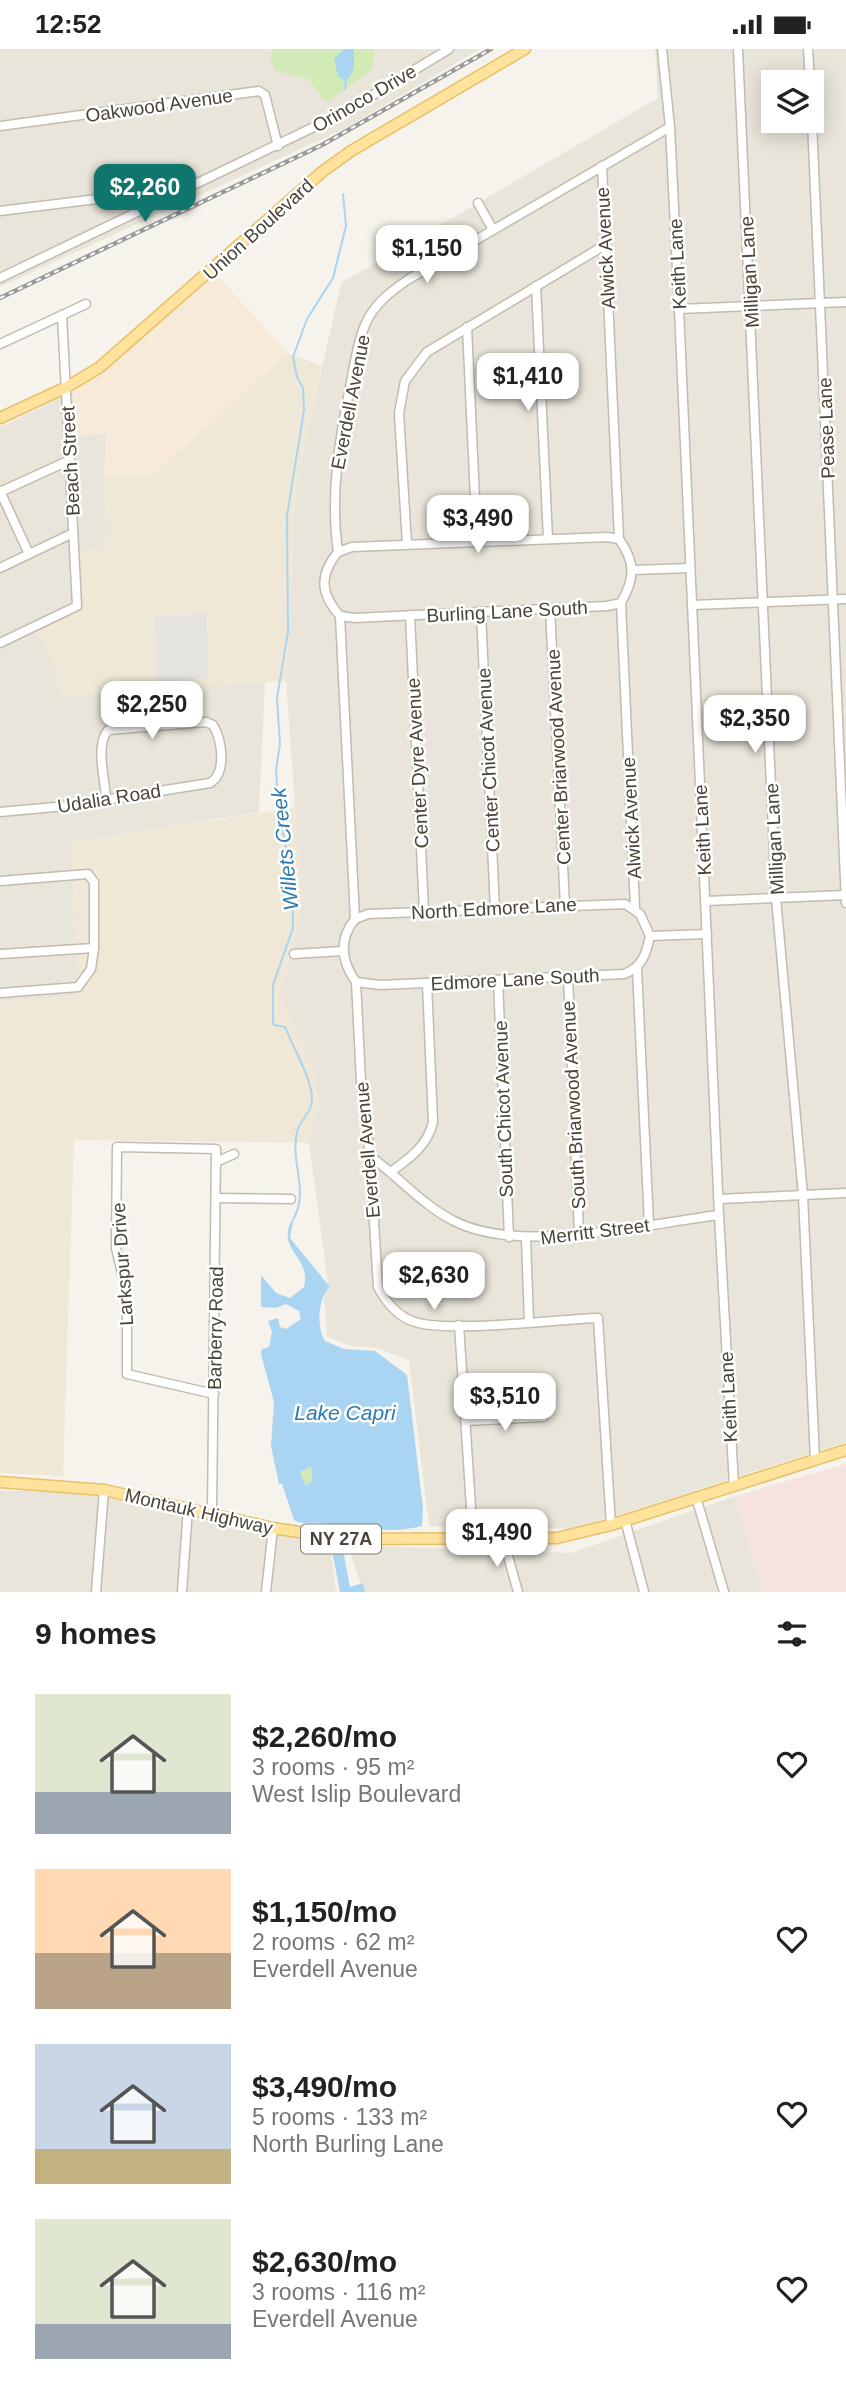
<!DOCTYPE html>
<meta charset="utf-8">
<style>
body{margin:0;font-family:Helvetica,sans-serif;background:#f2f2f2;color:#222;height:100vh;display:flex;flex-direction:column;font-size:26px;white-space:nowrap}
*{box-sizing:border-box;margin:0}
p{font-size:23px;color:#767676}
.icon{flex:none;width:38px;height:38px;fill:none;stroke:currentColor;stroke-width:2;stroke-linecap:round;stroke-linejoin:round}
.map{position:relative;height:1543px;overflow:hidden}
.side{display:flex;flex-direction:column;background:#fff;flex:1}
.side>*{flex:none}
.controls{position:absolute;left:761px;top:21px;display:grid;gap:14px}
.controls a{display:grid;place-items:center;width:63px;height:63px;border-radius:0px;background:#fff;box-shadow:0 4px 18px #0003;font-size:35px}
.price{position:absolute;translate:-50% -60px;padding:0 16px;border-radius:14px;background:#fff;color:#222;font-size:23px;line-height:46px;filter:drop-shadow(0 2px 4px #0008)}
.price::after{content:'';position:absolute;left:50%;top:42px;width:21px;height:16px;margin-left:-10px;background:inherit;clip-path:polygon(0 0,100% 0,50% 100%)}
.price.current{background:#0f766e;color:#fff}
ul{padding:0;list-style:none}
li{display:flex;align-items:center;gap:21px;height:175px;padding:0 35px}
li span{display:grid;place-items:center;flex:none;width:196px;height:140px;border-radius:0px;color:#555}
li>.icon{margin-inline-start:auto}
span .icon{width:84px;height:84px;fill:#fffc;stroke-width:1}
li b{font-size:30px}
h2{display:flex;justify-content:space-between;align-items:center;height:84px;padding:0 35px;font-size:30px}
.status{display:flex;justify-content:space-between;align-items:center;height:49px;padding:0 35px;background:#fff;direction:ltr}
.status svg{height:19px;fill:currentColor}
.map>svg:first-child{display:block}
.residential{fill:#eae5da;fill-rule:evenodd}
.commercial{fill:#f7ead8}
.education{fill:#efe8d6}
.medical{fill:#f6e3e0}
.green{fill:#d2eab5}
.parking{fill:#e5e3e0}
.water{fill:#a9d4f2;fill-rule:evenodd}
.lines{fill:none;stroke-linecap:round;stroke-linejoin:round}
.stream{stroke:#a9d4f2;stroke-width:2}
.minor-casing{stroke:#c2bbae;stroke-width:11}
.major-casing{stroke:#e6c16a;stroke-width:13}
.minor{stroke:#fff;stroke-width:8}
.major{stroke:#ffe39c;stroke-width:10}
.rail-casing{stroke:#9a9a9a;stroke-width:4.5}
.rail{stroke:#fff;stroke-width:2;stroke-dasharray:5;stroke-linecap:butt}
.labels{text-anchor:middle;stroke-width:5;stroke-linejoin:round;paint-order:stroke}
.shield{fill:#fff;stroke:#817c74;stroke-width:2}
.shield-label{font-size:18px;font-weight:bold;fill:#4b4439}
.street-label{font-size:19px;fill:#4b4439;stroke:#fff}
.water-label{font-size:21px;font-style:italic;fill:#2e7ab2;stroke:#fff}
</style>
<div class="status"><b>12:52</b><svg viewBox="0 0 49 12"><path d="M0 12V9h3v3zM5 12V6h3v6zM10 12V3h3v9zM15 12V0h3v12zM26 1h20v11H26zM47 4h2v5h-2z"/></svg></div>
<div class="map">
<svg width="846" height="1543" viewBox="0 0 846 1543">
<rect width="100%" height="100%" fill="#f6f3ec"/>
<g class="residential">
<polygon points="0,0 480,0 346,79 0,238"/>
<path d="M 655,0 L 846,0 L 846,1393 L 575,1480 L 429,1477 L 409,1311 L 377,1299 L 352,1297 L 327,1288 L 324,1245 L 328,1234 L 309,1094 L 318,1053 L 280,945 L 302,854 L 286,632 L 296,435 L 341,234 L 658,49 ZM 774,33 L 812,33 L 812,72 L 774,72 Z"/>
<polygon points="73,343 75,387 107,384 104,428 107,495 81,504 84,556 36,580 57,621 60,647 265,633 259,763 71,794 78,947 0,952 0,378"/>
<polygon points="0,1442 77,1442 330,1493 336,1543 0,1543"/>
<polygon points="735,1447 763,1543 363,1543 348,1496 571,1504"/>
</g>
<polygon class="commercial" points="216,225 288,304 153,426 104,428 107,384 74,387 73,343"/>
<g class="education">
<polygon points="288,304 322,317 296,435 286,632 60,647 57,621 36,580 84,556 81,504 107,495 104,428 153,426"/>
<polygon points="296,758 302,854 280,945 315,1024 318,1053 309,1094 74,1091 63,1427 0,1424 0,952 78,947 71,794"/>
</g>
<polygon class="medical" points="846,1415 846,1543 763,1543 735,1447"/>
<g class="green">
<polygon points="273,0 375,0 372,20 329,52 322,49 309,30 276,22 270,9"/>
<polygon points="311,1418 312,1431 306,1438 300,1423"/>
</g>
<polygon class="parking" points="206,565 209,630 157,633 154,568"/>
<g class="water">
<polygon points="344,0 354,0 354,20 346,33 338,27 334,10"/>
<path d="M 294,1167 L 290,1189 L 330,1238 C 318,1248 316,1278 325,1292 L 344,1300 L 375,1302 L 407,1326 L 423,1459 L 422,1477 C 388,1486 355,1477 321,1474 C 311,1473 303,1476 294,1471 L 282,1435 L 279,1435 L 271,1397 L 274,1353 L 261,1305 L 262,1300 L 269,1298 L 272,1283 L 268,1272 L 278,1269 L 280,1278 L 286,1280 L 301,1270 L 299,1262 L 286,1255 L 275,1259 L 261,1258 L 261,1226 L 276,1244 L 290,1249 L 304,1238 C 312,1205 273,1202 294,1167 ZM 311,1418 L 312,1431 L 306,1437 L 300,1423 Z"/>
<polygon points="332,1501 343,1501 350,1538 363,1534 365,1543 340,1543"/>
</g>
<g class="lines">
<g class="stream">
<polyline points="345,40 346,32"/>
<path d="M 294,1169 C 309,1141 290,1113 297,1083 C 300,1070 312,1065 312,1049 C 312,1031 293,998 285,978 L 274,976 L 273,973 L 273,936 L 293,879 L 293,845 L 278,752 L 276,721 L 280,695 L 277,649 L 288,583 L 287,467 L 304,361 L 303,339 L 297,328 L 293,308 L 307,270 L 333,229 L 346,177 L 343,145"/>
</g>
<defs>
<g id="minor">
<polyline points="662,0 670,78 679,260 719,1166 734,1437"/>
<polyline points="738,0 776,849 803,1146 815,1411"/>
<polyline points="808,0 810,33"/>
<polyline points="812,72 846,854"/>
<polyline points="0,77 259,42 265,46 278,97"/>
<polyline points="602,117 619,490"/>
<polyline points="478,154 493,181"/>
<polyline points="0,162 153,143 158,153"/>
<polyline points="0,229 343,64 449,0"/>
<polyline points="536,237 548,489"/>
<polyline points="679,260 846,253"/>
<polyline points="467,278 477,492"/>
<polyline points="0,295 86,255"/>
<polyline points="0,442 29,505"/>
<polyline points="0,443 70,411"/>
<path d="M 607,488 L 619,490 C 636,514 635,529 621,554 L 607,557 L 355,569 L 340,567 C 320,544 319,526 338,503 L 352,498 Z"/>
<polyline points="407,495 399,364 405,332 427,303 605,196"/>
<path d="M 338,503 C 330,446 339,393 350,338 C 354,318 357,295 365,276 C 374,255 391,242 409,230 L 670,78"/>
<polyline points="0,519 73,484"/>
<polyline points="634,521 690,519"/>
<polyline points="621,554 635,858"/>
<polyline points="692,556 846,550"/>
<polyline points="550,560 565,856"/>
<polyline points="481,563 495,860"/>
<polyline points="410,566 424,862"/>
<polyline points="340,567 355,870"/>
<polyline points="0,594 77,557 62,266"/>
<path d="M 0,763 L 66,757 L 210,734 C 227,724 222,691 213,676 L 206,673 L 108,681 C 95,696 105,730 106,749"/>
<polyline points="0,832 88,825 94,833 94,899 91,920 78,938 0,944"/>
<polyline points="706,852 846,846"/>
<polyline points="650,887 707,885"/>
<polyline points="0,905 94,899"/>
<polyline points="294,905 342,902"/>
<polyline points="637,920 649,1175"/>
<polyline points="568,927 579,1184"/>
<polyline points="498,931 509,1188"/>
<path d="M 356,933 L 380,936 L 624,925 C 642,918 646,906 650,887"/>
<path d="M 370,1107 C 399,1128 422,1156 454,1172 C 520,1206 646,1175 719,1166"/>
<polyline points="216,1113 234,1105"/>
<path d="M 392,1122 C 410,1109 428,1096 433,1073 L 427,934"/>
<polyline points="216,1149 291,1150"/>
<polyline points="719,1150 846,1144"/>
<polyline points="526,1189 529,1273"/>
<polyline points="459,1276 473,1489"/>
<polyline points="466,1372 543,1368"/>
<polyline points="696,1448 724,1543"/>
<path d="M 212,1464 C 213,1343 215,1221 216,1100 L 117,1098 L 116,1199 L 127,1245 L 127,1325 L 214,1345"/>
<polyline points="625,1471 644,1543"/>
<path d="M 611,1476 L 598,1269 C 556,1270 445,1285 412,1272 C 396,1266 386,1253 378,1238 L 370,1107 L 361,1032 L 356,933 C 341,912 338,891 355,870 L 368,865 L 625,855 L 640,865 L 650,887"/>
<polyline points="503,1489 518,1543"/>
<polyline points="96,1543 104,1441"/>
<polyline points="182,1543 188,1459"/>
<polyline points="266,1543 273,1479"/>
</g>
<g id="major">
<polyline points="0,369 67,338 100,318 322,123 351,102 525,0"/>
<polyline points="0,1433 104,1441 273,1479 344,1490 557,1489 611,1476 846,1401"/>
</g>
</defs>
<use href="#minor" class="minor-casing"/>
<use href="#major" class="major-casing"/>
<use href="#minor" class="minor"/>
<use href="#major" class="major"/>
<defs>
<polyline id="rail" points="0,249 322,96 491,0"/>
</defs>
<use href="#rail" class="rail-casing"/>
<use href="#rail" class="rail"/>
</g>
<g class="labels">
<rect class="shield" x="301" y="1475.5" width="80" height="29" rx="5"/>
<g class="shield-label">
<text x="341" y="1496">NY 27A</text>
</g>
<g class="street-label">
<text transform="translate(364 49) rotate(-30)" y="7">Orinoco Drive</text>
<text transform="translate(159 56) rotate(-8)" y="7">Oakwood Avenue</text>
<text transform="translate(258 180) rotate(-42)" y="7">Union Boulevard</text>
<text transform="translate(605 199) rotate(-93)" y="7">Alwick Avenue</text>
<text transform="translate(677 215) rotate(-93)" y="7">Keith Lane</text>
<text transform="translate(749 223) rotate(-93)" y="7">Milligan Lane</text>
<text transform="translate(350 353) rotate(-79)" y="7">Everdell Avenue</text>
<text transform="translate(826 379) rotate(-92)" y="7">Pease Lane</text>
<text transform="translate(70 412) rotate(-93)" y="7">Beach Street</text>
<text transform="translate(507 562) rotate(-3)" y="7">Burling Lane South</text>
<text transform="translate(558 708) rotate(-93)" y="7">Center Briarwood Avenue</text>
<text transform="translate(488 711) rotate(-93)" y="7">Center Chicot Avenue</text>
<text transform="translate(417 714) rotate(-93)" y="7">Center Dyre Avenue</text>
<text transform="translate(109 749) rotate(-9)" y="7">Udalia Road</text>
<text transform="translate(631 769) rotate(-93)" y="7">Alwick Avenue</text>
<text transform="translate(702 781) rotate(-93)" y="7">Keith Lane</text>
<text transform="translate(774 790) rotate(-93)" y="7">Milligan Lane</text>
<text transform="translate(494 859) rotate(-3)" y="7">North Edmore Lane</text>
<text transform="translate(515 930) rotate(-3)" y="7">Edmore Lane South</text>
<text transform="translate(573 1056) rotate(-93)" y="7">South Briarwood Avenue</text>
<text transform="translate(503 1060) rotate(-92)" y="7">South Chicot Avenue</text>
<text transform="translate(367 1101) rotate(-95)" y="7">Everdell Avenue</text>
<text transform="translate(595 1182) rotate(-7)" y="7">Merritt Street</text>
<text transform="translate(122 1215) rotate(-94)" y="7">Larkspur Drive</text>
<text transform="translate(215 1279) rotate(-89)" y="7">Barberry Road</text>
<text transform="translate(728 1348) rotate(-93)" y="7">Keith Lane</text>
<text transform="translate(199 1462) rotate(13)" y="7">Montauk Highway</text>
</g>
<g class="water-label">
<text transform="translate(285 800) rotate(-96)" y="7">Willets Creek</text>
<text x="345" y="1371">Lake Capri</text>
</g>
</g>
</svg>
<div class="controls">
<a><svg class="icon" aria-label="layers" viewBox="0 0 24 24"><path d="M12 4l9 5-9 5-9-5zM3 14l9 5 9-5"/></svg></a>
</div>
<b class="price current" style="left:145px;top:175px">$2,260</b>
<b class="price" style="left:427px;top:236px">$1,150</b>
<b class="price" style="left:528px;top:364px">$1,410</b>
<b class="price" style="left:478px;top:506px">$3,490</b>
<b class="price" style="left:152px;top:692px">$2,250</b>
<b class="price" style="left:755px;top:706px">$2,350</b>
<b class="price" style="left:434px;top:1263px">$2,630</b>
<b class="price" style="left:505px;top:1384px">$3,510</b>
<b class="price" style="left:497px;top:1520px">$1,490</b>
</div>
<section class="side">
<h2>9 homes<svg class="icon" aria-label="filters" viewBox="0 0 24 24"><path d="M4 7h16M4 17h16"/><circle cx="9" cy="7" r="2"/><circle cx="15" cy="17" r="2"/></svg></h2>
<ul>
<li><span style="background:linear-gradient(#dfe7d0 70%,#9aa5b1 0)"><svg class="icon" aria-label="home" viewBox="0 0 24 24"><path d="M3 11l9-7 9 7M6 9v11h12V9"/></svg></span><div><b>$2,260/mo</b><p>3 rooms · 95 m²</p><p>West Islip Boulevard</p></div><svg class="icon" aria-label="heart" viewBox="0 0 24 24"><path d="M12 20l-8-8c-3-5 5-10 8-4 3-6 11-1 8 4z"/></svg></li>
<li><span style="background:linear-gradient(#ffd9b3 60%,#b9a48a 0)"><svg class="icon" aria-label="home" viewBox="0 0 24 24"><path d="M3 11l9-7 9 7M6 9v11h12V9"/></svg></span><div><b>$1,150/mo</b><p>2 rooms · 62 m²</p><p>Everdell Avenue</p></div><svg class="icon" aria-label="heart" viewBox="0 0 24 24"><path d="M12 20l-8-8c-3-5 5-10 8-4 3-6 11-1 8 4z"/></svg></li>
<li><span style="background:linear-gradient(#c9d6e8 75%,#c2b280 0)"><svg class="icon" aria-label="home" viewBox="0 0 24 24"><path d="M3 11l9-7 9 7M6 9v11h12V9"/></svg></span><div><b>$3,490/mo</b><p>5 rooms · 133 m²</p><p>North Burling Lane</p></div><svg class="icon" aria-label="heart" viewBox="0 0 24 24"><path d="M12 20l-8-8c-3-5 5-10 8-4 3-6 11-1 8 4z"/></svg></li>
<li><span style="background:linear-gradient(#dfe7d0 75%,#9aa5b1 0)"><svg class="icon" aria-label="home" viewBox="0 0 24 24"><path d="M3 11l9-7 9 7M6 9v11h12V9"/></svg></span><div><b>$2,630/mo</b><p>3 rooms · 116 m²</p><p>Everdell Avenue</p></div><svg class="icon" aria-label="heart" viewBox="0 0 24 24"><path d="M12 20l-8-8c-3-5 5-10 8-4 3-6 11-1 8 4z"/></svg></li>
</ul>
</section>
